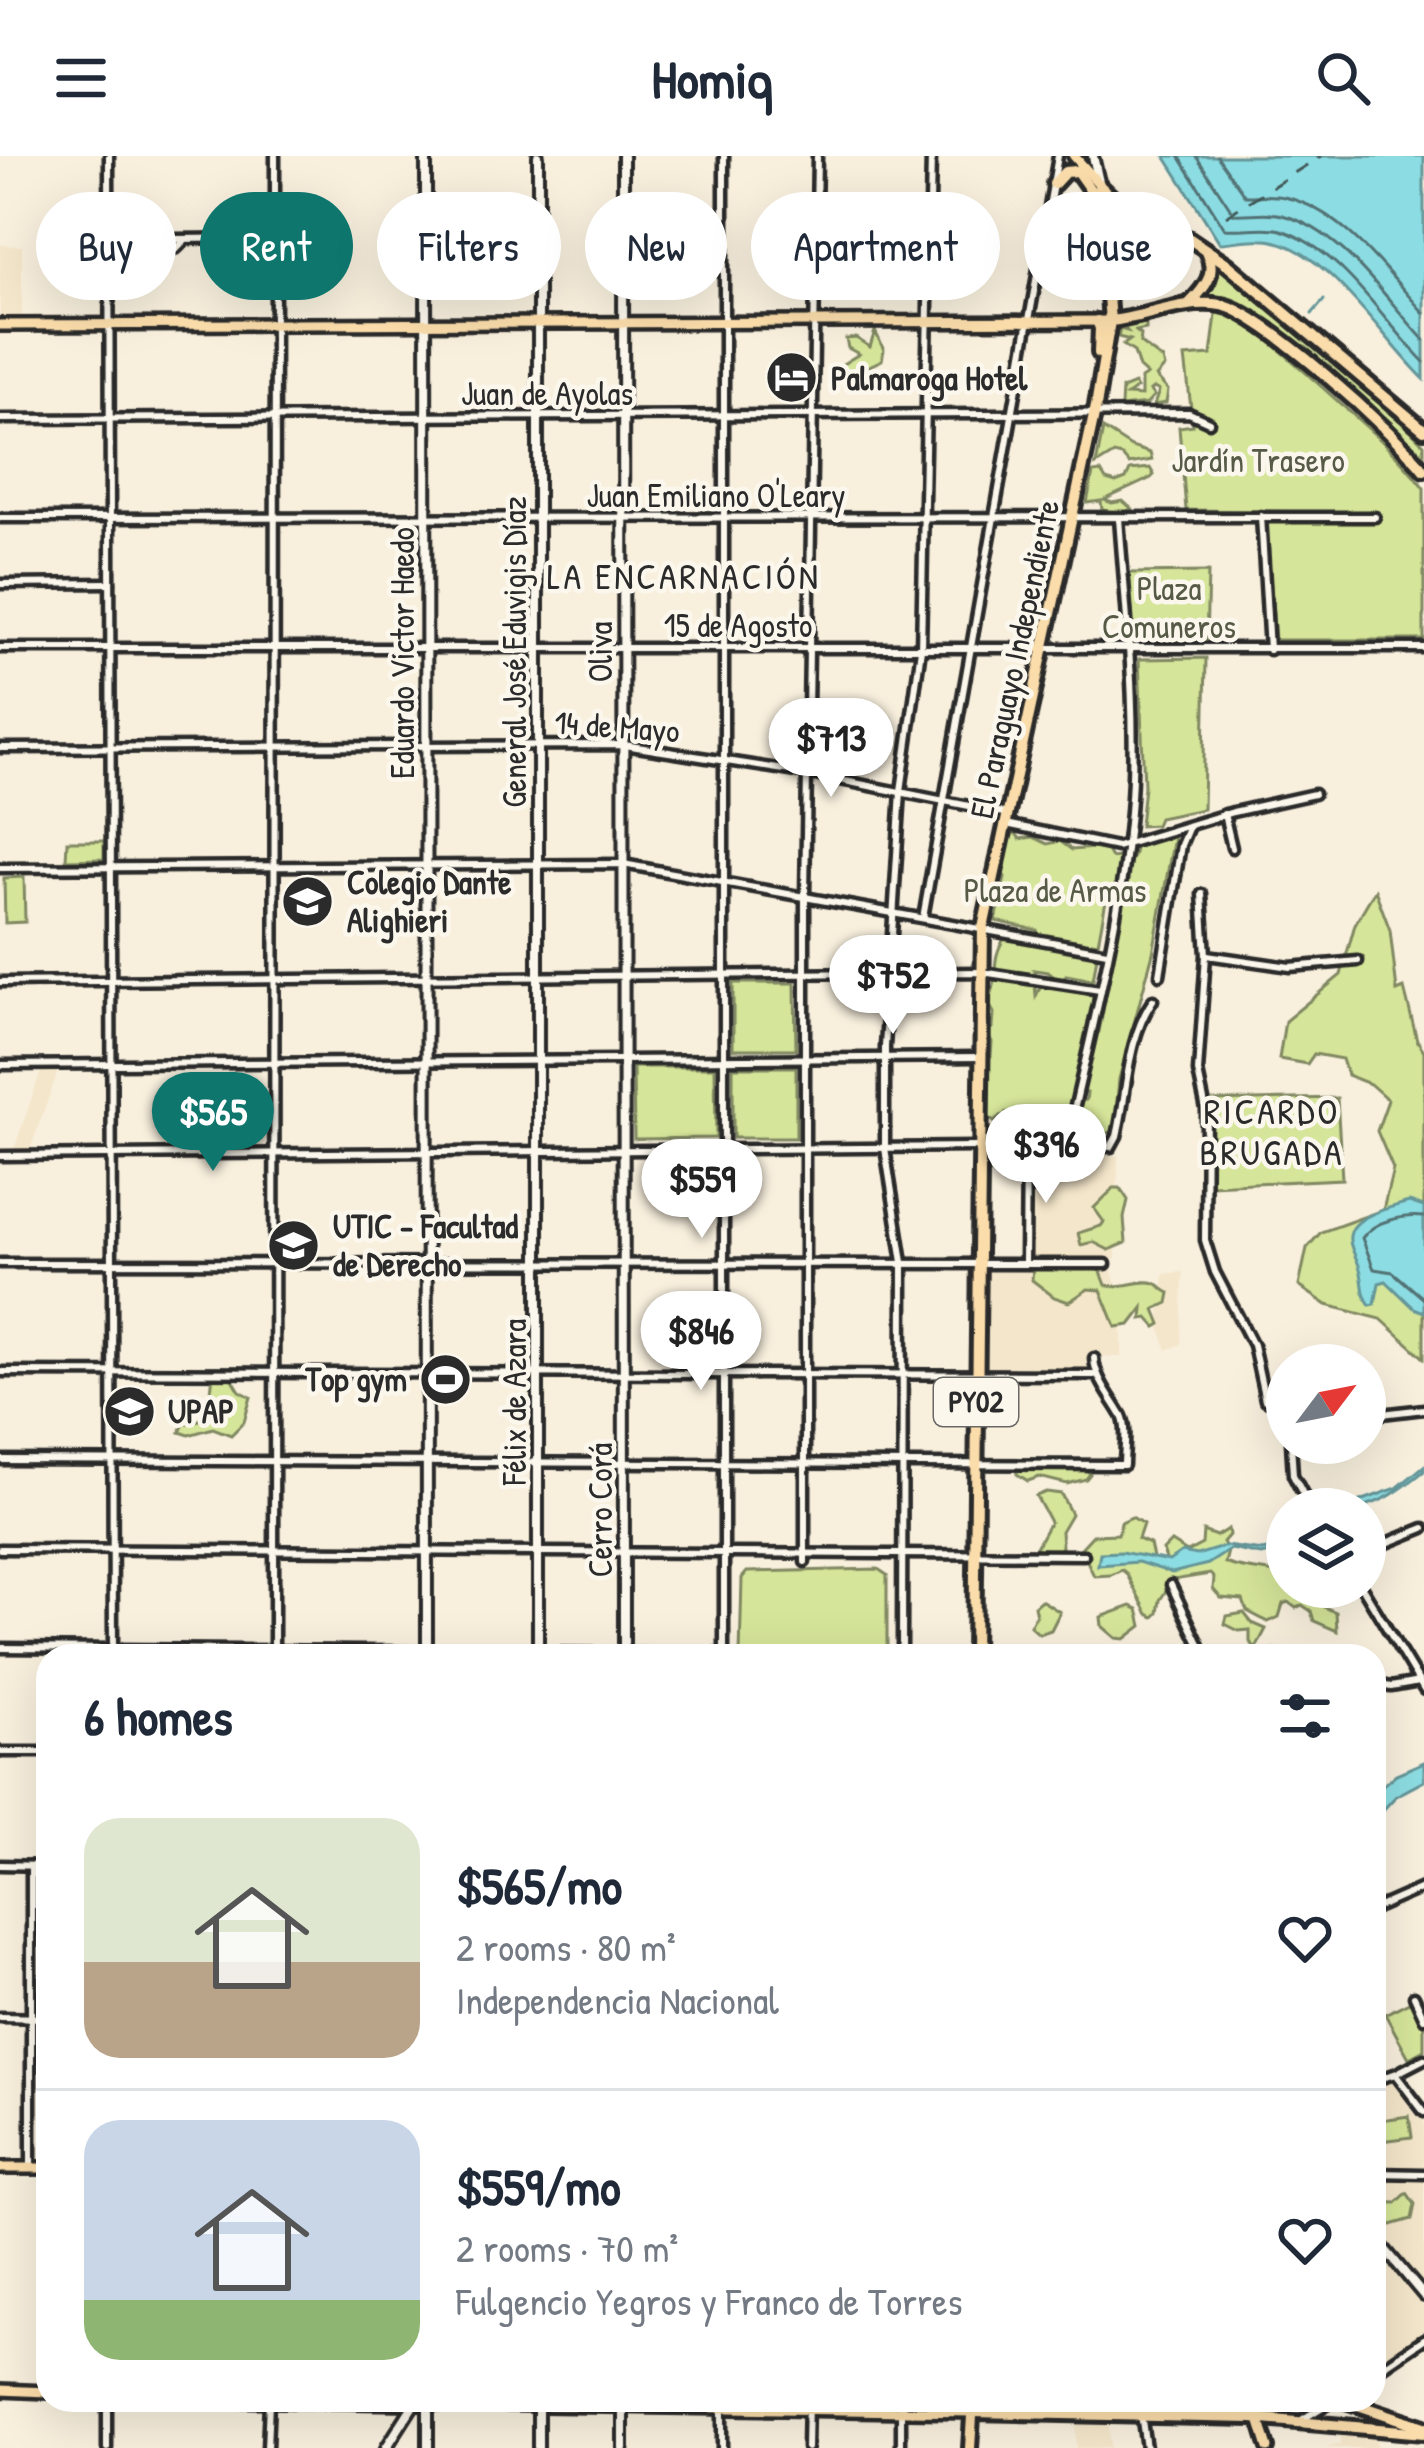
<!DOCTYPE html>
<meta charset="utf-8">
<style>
body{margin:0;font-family:"Patrick Hand",sans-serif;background:#f6f6f7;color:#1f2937;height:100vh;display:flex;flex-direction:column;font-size:45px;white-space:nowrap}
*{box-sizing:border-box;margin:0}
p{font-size:39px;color:#747a83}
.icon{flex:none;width:66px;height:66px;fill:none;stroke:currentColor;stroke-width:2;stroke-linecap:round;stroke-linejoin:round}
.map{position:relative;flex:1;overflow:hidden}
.panel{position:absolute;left:36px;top:1488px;width:1350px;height:768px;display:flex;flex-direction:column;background:#fff;border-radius:36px;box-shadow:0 12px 48px #0002}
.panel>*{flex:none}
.guide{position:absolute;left:36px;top:36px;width:1353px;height:108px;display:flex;gap:24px}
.needle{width:78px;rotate:58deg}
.tools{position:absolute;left:1266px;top:1188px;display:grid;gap:24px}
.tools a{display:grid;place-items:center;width:120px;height:120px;border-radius:50%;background:#fff;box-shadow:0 12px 48px #0002;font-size:60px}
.price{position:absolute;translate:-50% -102px;padding:0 27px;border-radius:42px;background:#fff;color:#222;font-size:39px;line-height:78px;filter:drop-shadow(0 3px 6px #0008)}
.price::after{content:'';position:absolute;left:50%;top:72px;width:36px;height:27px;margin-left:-18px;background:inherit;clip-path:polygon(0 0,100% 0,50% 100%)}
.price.active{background:#0f766e;color:#fff}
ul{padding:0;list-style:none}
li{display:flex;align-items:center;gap:36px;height:300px;padding:0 48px}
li+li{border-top:3px solid #e0e1e3}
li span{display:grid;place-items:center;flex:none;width:336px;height:240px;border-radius:36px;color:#555}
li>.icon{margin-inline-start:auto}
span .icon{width:144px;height:144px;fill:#fffc;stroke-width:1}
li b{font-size:51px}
h2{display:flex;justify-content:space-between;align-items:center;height:144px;padding:0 48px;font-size:51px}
.tag{padding:0 42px;border-radius:54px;background:#fff;box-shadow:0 12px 48px #0002;font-size:42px;line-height:108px}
.tag.active{background:#0f766e;color:#fff}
header{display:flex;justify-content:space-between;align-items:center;height:156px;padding:0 48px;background:#fff;font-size:54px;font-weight:700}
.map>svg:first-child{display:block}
.built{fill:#f4e6ca}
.green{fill:#d5e599;stroke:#808862;stroke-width:3;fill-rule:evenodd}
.water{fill:#8cdde3;stroke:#659699;stroke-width:3}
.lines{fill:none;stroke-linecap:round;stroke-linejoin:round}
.shore{stroke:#527275;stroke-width:3}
.stream{stroke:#659699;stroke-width:3}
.ferry{stroke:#435859;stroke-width:3;stroke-dasharray:15 12;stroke-linecap:butt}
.street-casing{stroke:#2b2b2b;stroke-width:15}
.secondary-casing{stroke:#2b2b2b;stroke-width:16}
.primary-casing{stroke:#2b2b2b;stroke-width:18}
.highway-casing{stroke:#2b2b2b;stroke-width:20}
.street{stroke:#fbf7ec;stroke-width:6}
.secondary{stroke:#fbf7ec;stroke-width:8}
.primary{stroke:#fbddab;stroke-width:9}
.highway{stroke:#fbddab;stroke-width:10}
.labels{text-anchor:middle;stroke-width:9;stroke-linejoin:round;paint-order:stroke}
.shield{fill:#fbf7ec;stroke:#696865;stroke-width:3}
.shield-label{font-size:30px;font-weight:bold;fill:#2b2b2b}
.poi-label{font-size:33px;font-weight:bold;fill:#2b2b2b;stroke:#fbf7ec;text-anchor:start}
.street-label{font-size:33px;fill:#2b2b2b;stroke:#fbf7ec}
.park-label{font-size:33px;fill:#565a46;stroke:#fbf7ec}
.neighbourhood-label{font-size:36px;letter-spacing:3px;fill:#2b2b2b;stroke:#fbf7ec}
</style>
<header><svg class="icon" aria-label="menu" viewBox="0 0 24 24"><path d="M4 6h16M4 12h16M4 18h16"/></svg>Homiq<svg class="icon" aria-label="search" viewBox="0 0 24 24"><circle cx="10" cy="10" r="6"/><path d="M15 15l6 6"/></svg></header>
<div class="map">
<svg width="1424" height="2292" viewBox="0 0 1424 2292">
<rect width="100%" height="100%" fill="#f8efdd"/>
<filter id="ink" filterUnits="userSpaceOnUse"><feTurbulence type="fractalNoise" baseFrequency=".00833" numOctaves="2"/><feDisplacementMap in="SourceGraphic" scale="24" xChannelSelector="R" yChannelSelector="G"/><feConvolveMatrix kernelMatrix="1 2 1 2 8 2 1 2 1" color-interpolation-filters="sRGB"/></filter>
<g filter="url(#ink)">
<g class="built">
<polygon points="0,89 22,90 22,163 0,162"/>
<polygon points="41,915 58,915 30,994 14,994"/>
<polygon points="1031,998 1118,1000 1116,1103 1029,1101"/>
<polygon points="983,1111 1111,1112 1122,1149 1122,1201 1094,1200 1089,1215 983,1211"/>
<polygon points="1183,1116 1181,1188 1167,1194 1159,1168 1164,1118"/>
<polygon points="1394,1920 1424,1962 1424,2010 1374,2011 1374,1927"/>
<polygon points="1424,2019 1424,2134 1374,2074 1374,2020"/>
<polygon points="1391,2111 1424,2151 1424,2175 1374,2209 1374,2122"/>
<polygon points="1075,2266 1109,2267 1110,2292 1076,2292"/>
<polygon points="1341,2275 1376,2277 1377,2292 1326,2292 1340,2288"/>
</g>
<g class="green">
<polygon points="1216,106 1408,272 1424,288 1424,305 1401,280 1258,159 1225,142 1206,141 1216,124"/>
<path d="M 1217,151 C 1258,171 1289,202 1323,232 C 1358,264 1395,293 1424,332 L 1424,484 L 1275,484 L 1266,365 L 1336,366 L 1336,356 L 1186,354 L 1179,271 L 1193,269 L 1185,201 L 1211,199 Z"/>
<polygon points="1130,165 1146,167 1146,173 1136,175 1141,179 1140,187 1163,204 1165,211 1156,221 1168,234 1166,247 1154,249 1159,235 1154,232 1150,235 1154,240 1147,248 1121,251 1122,233 1134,228 1137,232 1127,239 1141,240 1141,223 1147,219 1139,212 1134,196 1123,189 1130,184 1118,181 1120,173 1127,175 1120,167"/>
<polygon points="875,175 884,194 882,204 846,221 840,220 838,211 859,198 848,192 846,183 856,182 870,191"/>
<polygon points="1103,273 1131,291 1150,297 1152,304 1129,308 1122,300 1114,298 1096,309"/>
<polygon points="1150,312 1154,319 1151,322 1104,344 1112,347 1123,345 1132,353 1122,357 1102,354 1101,345 1087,347 1093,317 1101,316 1106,324 1116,327 1126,323 1130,314"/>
<polygon points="1208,416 1206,486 1134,484 1129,417"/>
<polygon points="1206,502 1203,653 1159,662 1156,669 1140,670 1144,630 1139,503"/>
<path d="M 1014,675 L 1020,683 L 1033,681 L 1048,688 L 1060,685 L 1072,694 L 1105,691 L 1111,702 L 1119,701 L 1123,710 L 1133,701 L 1136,689 L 1174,681 L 1153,797 L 1119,923 L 1114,976 L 1094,979 L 1093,965 L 1080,955 L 1079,946 L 1086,944 L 1087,937 L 1082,936 L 1059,964 C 1045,955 1032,961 1021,968 L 1006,957 L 994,966 L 984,957 L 984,927 L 987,923 L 982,909 L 991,900 L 992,886 L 987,876 L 993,871 L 994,857 L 988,846 C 1002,822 987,807 1006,780 L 1018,786 L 1025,778 L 1040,784 L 1037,774 L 996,765 L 1005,721 L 999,712 ZM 1107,739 L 1113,743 L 1125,740 L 1099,876 L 1096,876 L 1088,865 L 1095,857 L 1092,839 L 1053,832 L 1046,820 L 1036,840 L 1035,828 L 1029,823 L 1037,819 L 1034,814 L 1048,816 L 1062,827 L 1066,819 L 1093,824 L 1097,800 L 1091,792 L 1092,786 L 1098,787 Z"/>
<polygon points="67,685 104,685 104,703 66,704"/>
<polygon points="24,721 25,766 5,767 4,722"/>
<polygon points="1375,734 1390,774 1397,835 1404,832 1417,884 1424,895 1424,1202 1381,1163 1327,1149 1299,1130 1307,1092 1321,1076 1383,1054 1393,1013 1377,975 1388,944 1370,928 1347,919 1342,903 1314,898 1307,908 1279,903 1285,865 1341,819 1355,768"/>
<polygon points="733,827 795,827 796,893 733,893"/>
<polygon points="633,911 715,911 716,982 634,983"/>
<rect x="733" y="911" width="63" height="71"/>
<polygon points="1337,942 1342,1023 1211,1029 1209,945"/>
<polygon points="1114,1032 1120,1032 1128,1044 1124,1062 1126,1087 1109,1094 1093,1086 1081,1089 1078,1077 1101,1070 1104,1066 1094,1052"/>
<path d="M 1041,1106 L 1085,1114 L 1092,1111 L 1101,1116 L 1106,1129 C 1123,1133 1142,1122 1155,1127 C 1161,1129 1164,1135 1170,1137 L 1168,1147 L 1155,1153 L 1161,1168 L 1156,1171 L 1148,1162 L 1142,1163 L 1143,1152 L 1130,1169 L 1116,1171 L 1101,1134 L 1088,1133 L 1069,1146 L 1054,1141 L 1032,1124 L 1033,1111 Z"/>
<polygon points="229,1217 240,1235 251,1241 244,1266 231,1279 213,1272 189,1279 180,1276 184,1268 203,1263 203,1250 210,1242 213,1219"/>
<polygon points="1051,1305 1082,1309 1090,1318 1086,1323 1067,1328 1039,1321 1028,1325 1017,1318 1016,1312"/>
<polygon points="1046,1336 1061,1338 1071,1358 1061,1375 1062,1391 1056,1397 1035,1393 1050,1366 1036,1340"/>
<path d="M 1132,1361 L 1143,1368 L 1138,1383 L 1150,1388 L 1154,1406 L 1164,1415 L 1169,1413 L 1163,1394 L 1171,1386 L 1187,1396 L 1202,1388 L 1203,1375 L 1216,1380 L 1228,1373 L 1229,1379 L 1223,1386 L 1228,1395 L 1225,1407 C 1245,1415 1266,1414 1287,1419 L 1287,1431 L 1311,1431 L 1324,1451 L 1336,1456 L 1337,1475 L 1314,1465 L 1311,1455 L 1302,1449 L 1296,1452 L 1288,1446 L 1283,1448 L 1279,1461 L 1268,1466 L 1247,1455 L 1243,1444 L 1221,1442 L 1213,1433 L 1214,1422 L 1210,1418 L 1173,1424 L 1160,1444 L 1158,1457 L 1154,1461 L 1148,1458 L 1126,1417 L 1122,1414 L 1111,1419 L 1094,1420 L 1081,1392 L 1093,1379 L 1118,1378 L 1121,1366 Z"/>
<polygon points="878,1413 887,1419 887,1500 740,1500 742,1422 747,1416"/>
<polygon points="1041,1444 1060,1456 1051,1474 1039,1478 1030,1470 1036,1459 1034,1450"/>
<polygon points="1131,1450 1138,1453 1142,1470 1125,1483 1116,1482 1102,1470 1101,1461"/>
<polygon points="1244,1457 1252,1467 1266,1473 1256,1492 1250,1486 1250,1474 1239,1475 1225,1468 1227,1460"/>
<polygon points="1411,1845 1424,1870 1424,1894 1409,1902 1385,1858"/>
<polygon points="1409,1960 1412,1981 1374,1986 1374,1965"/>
<polygon points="1407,2037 1415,2048 1412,2063 1374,2074 1374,2046 1396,2047"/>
</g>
<g class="water">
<path d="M 1165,0 L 1424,0 L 1424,223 C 1384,184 1331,100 1277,86 C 1260,81 1237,86 1220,87 Z"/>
<path d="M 1409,1046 L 1424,1051 L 1424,1156 L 1414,1152 L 1386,1125 L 1379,1127 L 1375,1148 L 1370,1149 C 1361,1137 1364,1126 1360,1113 C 1358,1104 1351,1094 1350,1085 C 1347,1060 1390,1052 1409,1046 Z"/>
<path d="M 1424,1310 L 1424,1315 C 1395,1338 1376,1353 1338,1353 L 1397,1332 Z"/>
<polygon points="1226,1390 1262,1395 1287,1390 1287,1394 1261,1399 1231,1393 1208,1408 1172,1417 1138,1406 1098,1409 1100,1397 1121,1396 1169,1405 1182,1396 1197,1399"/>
<polygon points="1424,1606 1424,1625 1396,1640 1383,1654 1374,1654 1374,1636 1396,1618"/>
</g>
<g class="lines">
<g class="shore">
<path d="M 1179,0 L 1225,73 C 1243,75 1264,69 1281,74 C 1341,93 1382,163 1424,206"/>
<path d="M 1196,0 L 1234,58 C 1249,59 1267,55 1282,59 C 1342,74 1384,141 1424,184"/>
<path d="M 1217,0 L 1245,40 C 1258,40 1272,38 1284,41 C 1344,54 1385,115 1424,157"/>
<path d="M 1424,1061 C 1403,1059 1375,1064 1362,1082 L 1374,1113 L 1393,1116 L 1424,1143"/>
</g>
<polyline class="stream" points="1312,158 1324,144"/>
<polyline class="ferry" points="1226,60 1321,0"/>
<defs>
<g id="street">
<polyline points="109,0 113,1500"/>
<polyline points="175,83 276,82"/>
<polyline points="164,94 177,92 184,85"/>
<polyline points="0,263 1189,257 1209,266"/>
<polyline points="1261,360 1269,494"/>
<polyline points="0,362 1375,361"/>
<polyline points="0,428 110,427"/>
<polyline points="0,492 1424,492"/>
<polyline points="0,592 624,589 810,618 1009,658"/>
<polyline points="1224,658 1232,692"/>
<polyline points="1006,668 1117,691 1233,656 1314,638"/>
<polyline points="0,712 623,708 1107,796"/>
<polyline points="1202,738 1206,799 1198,916 1206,954 1205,1084 1215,1116 1253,1189 1265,1244 1287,1249"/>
<polyline points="923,762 1058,0"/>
<polyline points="1207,799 1290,811 1358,805"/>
<polyline points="1160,819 1181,689 1189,670"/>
<polyline points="0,826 982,816 1100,834"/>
<polyline points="0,909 980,901"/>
<path d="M 1070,972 C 1093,868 1121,762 1130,656 C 1138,558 1126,459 1119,362"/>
<path d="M 1068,990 L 1111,991 L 1117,980 C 1128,935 1126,884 1153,844"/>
<polyline points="0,1000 978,991"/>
<polyline points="0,1107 1106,1108"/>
<polyline points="1025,1107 1026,991"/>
<polyline points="0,1216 1094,1219"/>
<polyline points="1365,1260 1424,1253"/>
<polyline points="1291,1287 1293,1319 1311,1353"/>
<path d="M 0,1304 L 1124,1309 C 1124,1295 1128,1272 1122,1260 C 1112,1242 1095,1223 1094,1202"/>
<polyline points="0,1393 1084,1399"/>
<polyline points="1365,1396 1424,1372"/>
<polyline points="805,1406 805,740 817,0"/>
<polyline points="1171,1429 1205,1500"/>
<polyline points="1362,1431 1424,1534"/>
<polyline points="0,1492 724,1498"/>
<polyline points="274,1500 275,0"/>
<polyline points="724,1500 724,0"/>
<polyline points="902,1500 903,1106 885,992 885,891 901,635 921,493 931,0"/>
<polyline points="974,1500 1231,1500"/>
<polyline points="1265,1500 1335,1500"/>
<polyline points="1374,1528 1391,1531 1419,1526"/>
<polyline points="0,1596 48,1596"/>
<polyline points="0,1709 48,1710"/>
<polyline points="1374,1753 1424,1731"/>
<polyline points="1414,1840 1424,1862"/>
<polyline points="0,1861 48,1862"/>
<polyline points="1395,1918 1424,1956"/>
<polyline points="1374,1924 1395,1918 1424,1903"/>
<polyline points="31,2012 31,1710"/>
<polyline points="1374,2017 1424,2018"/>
<polyline points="1374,2217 1424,2183"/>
<polyline points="1139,2244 1146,2292"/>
<polyline points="1303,2263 1334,2244"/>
<polyline points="107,2292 107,2244"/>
<polyline points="267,2292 269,2246"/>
<polyline points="722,2292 722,2244"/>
<polyline points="807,2292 808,2244"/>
<polyline points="901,2292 901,2244"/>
</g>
<g id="secondary">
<polyline points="426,0 427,1500"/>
<polyline points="538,0 538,1500"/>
<polyline points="623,0 624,1500"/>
<polyline points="1093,0 1099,26"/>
<polyline points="1374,2080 1424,2140"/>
<polyline points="428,2245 428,2292"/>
<polyline points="386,2292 416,2245"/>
<polyline points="538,2292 538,2244"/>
<polyline points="623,2292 623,2244"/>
</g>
<g id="primary">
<polyline points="1074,0 1099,28"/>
<polyline points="0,169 1110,165"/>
<polyline points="0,2012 48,2012"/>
<polyline points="0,2234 48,2236"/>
<polyline points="229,2244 973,2256"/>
<polyline points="1259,2263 1268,2292"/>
</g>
<g id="highway">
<polyline points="1054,28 1065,16 1077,15 1098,45"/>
<polyline points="1100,30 1121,50 1190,83 1227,108 1424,274"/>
<path d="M 1189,148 C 1205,132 1218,117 1206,95"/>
<polyline points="1097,165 1100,172 1099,197"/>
<path d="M 1110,165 C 1148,161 1184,143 1221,149 C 1260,154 1397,279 1424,314"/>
<polyline points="974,1500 983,772 1096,250 1110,165 1099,28"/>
<polyline points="1252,2244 1259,2263"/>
<polyline points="1343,2244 1424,2271"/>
<polyline points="973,2256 1252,2262 1424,2277"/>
<polyline points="970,2292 973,2244"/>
</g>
</defs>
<use href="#street" class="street-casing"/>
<use href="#secondary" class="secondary-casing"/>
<use href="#primary" class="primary-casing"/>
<use href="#highway" class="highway-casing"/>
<use href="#street" class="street"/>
<use href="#secondary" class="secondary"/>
<use href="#primary" class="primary"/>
<use href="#highway" class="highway"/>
</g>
</g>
<defs>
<symbol id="hotel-disc" viewBox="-11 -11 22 22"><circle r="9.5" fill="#2b2b2b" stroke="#fbf7ec"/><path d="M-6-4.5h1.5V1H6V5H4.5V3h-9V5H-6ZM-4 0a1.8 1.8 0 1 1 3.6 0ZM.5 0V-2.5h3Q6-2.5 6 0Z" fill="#fff"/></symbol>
<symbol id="school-disc" viewBox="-11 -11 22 22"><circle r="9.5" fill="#2b2b2b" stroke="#fbf7ec"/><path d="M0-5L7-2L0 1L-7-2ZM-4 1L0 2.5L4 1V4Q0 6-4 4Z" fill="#fff"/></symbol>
<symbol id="university-disc" viewBox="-11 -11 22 22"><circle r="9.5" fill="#2b2b2b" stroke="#fbf7ec"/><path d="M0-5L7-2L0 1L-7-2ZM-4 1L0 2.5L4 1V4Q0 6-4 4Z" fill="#fff"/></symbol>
<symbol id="stadium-disc" viewBox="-11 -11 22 22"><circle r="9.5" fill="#2b2b2b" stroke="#fbf7ec"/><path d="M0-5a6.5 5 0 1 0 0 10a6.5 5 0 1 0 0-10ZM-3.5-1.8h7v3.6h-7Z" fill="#fff"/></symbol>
</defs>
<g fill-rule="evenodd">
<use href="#hotel-disc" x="762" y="192" width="59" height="59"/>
<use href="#school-disc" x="278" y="716" width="59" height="59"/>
<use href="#university-disc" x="264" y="1060" width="59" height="59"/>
<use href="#stadium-disc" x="416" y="1194" width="59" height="59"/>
<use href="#university-disc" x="100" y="1226" width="59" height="59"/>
</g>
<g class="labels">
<rect class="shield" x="934" y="1222" width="84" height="48" rx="9"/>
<g class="shield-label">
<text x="976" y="1256">PY02</text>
</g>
<g class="poi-label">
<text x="831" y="234">Palmaroga Hotel</text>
<text x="347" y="738">Colegio Dante<tspan x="347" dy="38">Alighieri</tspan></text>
<text x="333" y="1082">UTIC - Facultad<tspan x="333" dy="38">de Derecho</tspan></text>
<text x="407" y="1235" text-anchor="end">Top gym</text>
<text x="168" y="1267">UPAP</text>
</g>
<g class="street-label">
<text x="547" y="249">Juan de Ayolas</text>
<text x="716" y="351">Juan Emiliano O'Leary</text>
<text x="738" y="481">15 de Agosto</text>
<text transform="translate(514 496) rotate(-90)" y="12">General José Eduvigis Díaz</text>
<text transform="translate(600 496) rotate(-90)" y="12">Oliva</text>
<text transform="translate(402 497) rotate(-90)" y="12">Eduardo Victor Haedo</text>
<text transform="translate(1014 503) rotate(-78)" y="12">El Paraguayo Independiente</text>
<text transform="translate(617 570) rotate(4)" y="12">14 de Mayo</text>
<text transform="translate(514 1246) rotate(-90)" y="12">Félix de Azara</text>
<text transform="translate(600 1354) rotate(-90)" y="12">Cerro Corá</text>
</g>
<g class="park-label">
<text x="1258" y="316">Jardín Trasero</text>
<text x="1169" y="444">Plaza<tspan x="1169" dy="38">Comuneros</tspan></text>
<text x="1055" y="746">Plaza de Armas</text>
</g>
<g class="neighbourhood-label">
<text x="684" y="433">LA ENCARNACIÓN</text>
<text x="1272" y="968">RICARDO<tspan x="1272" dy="41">BRUGADA</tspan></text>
</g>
</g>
</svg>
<div class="tools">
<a><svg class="needle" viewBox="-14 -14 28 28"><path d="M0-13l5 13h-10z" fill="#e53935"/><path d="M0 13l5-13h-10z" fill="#747a83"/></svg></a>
<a><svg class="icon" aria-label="layers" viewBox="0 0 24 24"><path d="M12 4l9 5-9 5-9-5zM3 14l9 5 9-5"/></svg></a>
</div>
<b class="price" style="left:831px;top:644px">$713</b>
<b class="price" style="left:893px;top:881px">$752</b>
<b class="price active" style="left:213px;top:1018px">$565</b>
<b class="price" style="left:1046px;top:1050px">$396</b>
<b class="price" style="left:702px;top:1085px">$559</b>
<b class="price" style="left:701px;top:1237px">$846</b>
<div class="guide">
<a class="tag">Buy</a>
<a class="tag active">Rent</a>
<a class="tag">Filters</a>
<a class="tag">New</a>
<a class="tag">Apartment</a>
<a class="tag">House</a>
</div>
<section class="panel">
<h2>6 homes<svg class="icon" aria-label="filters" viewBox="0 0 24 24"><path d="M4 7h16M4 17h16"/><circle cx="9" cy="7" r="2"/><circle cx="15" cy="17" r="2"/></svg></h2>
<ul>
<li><span style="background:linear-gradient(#dfe7d0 60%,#b9a48a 0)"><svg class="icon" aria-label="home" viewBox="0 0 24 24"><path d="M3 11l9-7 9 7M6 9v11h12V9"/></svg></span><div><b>$565/mo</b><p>2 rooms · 80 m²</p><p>Independencia Nacional</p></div><svg class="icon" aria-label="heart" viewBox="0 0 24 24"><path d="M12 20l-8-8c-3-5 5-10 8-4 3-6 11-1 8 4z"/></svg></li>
<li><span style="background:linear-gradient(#c9d6e8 75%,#8fb573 0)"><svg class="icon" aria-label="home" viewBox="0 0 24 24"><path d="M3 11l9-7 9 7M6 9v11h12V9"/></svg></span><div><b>$559/mo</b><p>2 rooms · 70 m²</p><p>Fulgencio Yegros y Franco de Torres</p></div><svg class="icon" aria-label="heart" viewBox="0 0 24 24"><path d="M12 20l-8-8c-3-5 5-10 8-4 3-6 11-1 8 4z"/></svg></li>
</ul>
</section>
</div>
